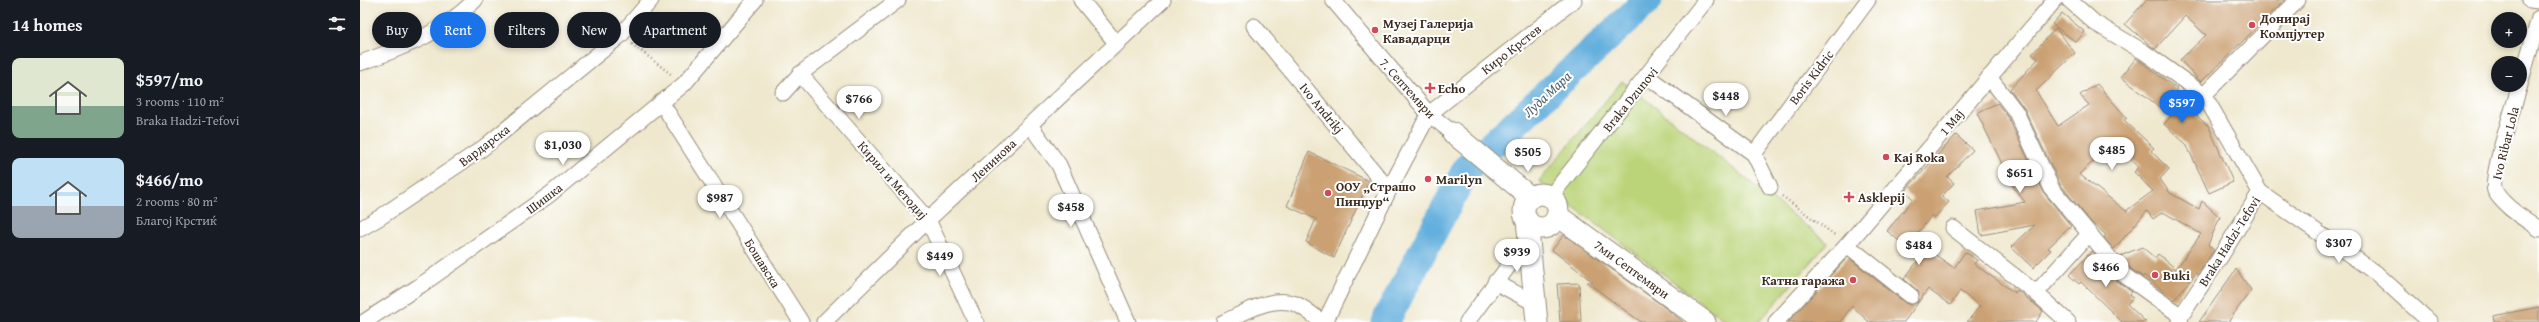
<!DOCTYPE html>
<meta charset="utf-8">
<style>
body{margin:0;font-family:"Gentium Book Plus",serif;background:#242831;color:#f1f3f6;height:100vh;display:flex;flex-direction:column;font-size:15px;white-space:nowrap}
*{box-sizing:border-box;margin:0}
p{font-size:13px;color:#9ea1a6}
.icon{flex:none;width:22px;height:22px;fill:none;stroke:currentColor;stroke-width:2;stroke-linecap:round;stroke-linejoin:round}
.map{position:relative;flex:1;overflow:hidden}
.sheet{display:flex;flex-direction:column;background:#171b24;width:360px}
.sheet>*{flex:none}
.banner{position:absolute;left:12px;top:12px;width:380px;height:36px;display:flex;gap:8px}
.buttons{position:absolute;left:2131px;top:12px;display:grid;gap:8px}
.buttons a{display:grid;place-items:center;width:36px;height:36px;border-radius:50%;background:#171b24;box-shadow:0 2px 6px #0003;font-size:20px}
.price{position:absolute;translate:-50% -34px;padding:0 9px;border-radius:14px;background:#fff;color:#222;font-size:13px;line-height:26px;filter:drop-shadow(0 1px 2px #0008)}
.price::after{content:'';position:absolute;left:50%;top:24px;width:12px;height:9px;margin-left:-6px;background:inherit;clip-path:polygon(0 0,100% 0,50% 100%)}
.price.on{background:#1a73e8;color:#fff}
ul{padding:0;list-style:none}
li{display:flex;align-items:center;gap:12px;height:100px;padding:0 12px}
li span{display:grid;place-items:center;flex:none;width:112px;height:80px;border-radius:8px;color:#555}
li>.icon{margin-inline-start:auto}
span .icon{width:48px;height:48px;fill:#fffc;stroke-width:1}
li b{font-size:17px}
h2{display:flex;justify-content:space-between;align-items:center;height:48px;padding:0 12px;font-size:17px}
.tag{padding:0 14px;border-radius:18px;background:#171b24;box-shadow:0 2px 6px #0003;font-size:14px;line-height:36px}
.tag.on{background:#1a73e8;color:#fff}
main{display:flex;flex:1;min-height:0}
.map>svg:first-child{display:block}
.green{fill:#bbd479;stroke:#7b7f4c}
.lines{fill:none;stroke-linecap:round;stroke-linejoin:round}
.river{stroke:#64afdd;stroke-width:29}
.building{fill:#cba173;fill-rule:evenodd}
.street-casing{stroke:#958976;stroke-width:17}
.secondary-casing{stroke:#958976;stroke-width:23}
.path{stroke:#958976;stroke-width:2.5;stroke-dasharray:1 3;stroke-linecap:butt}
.street{stroke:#fff;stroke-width:15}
.secondary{stroke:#fff;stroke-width:21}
.poi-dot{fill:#d1495b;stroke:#fff;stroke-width:1.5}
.labels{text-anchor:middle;stroke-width:4;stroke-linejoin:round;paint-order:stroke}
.poi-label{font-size:13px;font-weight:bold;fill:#3b2a1e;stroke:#fff;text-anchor:start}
.street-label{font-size:13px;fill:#3b2a1e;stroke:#fff}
.water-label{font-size:14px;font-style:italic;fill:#4b5f6a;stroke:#fff}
</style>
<main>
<section class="sheet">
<h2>14 homes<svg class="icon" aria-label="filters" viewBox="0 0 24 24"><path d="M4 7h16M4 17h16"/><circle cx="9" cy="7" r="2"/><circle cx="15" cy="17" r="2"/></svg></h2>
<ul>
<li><span style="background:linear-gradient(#dfe7d0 60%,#7fa58c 0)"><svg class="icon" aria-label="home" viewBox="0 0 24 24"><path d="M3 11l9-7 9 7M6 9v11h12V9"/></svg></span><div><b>$597/mo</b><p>3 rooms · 110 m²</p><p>Braka Hadzi-Tefovi</p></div></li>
<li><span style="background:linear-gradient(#bfe0f5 60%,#9aa5b1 0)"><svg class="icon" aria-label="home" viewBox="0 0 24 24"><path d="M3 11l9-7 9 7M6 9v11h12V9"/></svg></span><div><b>$466/mo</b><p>2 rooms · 80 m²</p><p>Благој Крстиќ</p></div></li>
</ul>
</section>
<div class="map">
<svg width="2179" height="322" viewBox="0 0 2179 322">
<rect width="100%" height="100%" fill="#fff"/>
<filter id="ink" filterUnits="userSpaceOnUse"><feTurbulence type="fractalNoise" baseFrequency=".025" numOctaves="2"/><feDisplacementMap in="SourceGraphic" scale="8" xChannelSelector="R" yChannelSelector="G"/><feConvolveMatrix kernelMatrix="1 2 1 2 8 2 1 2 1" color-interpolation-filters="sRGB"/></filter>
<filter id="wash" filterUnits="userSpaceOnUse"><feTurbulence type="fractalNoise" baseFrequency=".012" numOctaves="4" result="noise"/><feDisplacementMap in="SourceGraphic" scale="16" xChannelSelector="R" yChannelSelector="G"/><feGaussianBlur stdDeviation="0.9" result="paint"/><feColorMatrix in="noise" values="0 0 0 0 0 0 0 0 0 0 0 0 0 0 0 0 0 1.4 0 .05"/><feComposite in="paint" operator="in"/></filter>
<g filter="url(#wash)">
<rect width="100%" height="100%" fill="#efe8ce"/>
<polygon class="green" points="1262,81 1468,243 1399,322 1367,322 1179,181"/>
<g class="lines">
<polyline class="river" points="1025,322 1107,168 1288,0"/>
</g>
<g id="blocks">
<g class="building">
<polygon points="1786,0 1925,0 1841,82 1820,60 1846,35 1825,16 1795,49 1765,24"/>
<polygon points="1702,13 1725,32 1716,42 1692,24"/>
<path d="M 1696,28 L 1715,53 L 1676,91 L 1698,126 L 1729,105 L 1720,95 L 1737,84 L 1767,118 L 1764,120 L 1794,148 L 1791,151 L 1809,169 L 1800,179 L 1810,193 L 1839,209 L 1842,201 L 1860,217 L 1848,245 L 1854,250 L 1838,275 L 1836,273 L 1814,300 L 1784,275 L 1783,277 L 1770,268 L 1760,256 L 1782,247 L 1795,258 L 1798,254 L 1816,269 L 1841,234 L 1803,212 L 1793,219 L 1787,211 L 1754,249 L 1744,237 L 1746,235 L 1731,222 L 1700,184 L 1664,108 L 1650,89 L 1678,59 L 1672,54 ZM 1754,144 L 1779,167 L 1774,172 L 1793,191 L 1766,211 L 1719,174 Z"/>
<polygon points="1776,58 1817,89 1813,94 1849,127 1873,182 1849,193 1826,144 1804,124 1811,116 1761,77"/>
<polygon points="1637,103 1648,117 1684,193 1711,226 1688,248 1691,250 1673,268 1651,247 1675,225 1621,235 1617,211 1665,202 1654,188 1617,113"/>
<polygon points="1596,135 1613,150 1587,177 1594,183 1582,196 1589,202 1574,218 1572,215 1553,239 1594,268 1605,252 1617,260 1614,264 1655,293 1657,290 1683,311 1676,322 1607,322 1620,306 1600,291 1590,305 1568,289 1544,322 1509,322 1492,306 1480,322 1428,322 1488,257 1545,303 1550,305 1558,302 1559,292 1544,279 1560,258 1527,231 1553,199 1545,191"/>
<polygon points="949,152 1009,181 974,258 946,242 956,219 927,206"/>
<polygon points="1204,235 1299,303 1323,322 1281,322 1263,309 1227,282 1233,282 1192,250"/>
<polygon points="1732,251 1757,281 1772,292 1770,294 1773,297 1767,304 1786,322 1762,322 1721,282 1719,284 1709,275"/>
<polygon points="1876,269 1891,290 1868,322 1839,322"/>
<polygon points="1219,283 1221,322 1200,322 1197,284"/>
<polygon points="2179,307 2179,322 2134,322 2133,316"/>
</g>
</g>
</g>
<g filter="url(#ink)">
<use href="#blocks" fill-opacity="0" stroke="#958976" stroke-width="1"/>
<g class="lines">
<defs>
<g id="street">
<polyline points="721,0 757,44"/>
<polyline points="973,0 1069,114 1093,133"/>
<polyline points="1709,0 1735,23 1784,52 1844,95 1900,192 2016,273 2070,322"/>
<polyline points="2170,0 2179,1"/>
<polyline points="894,26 1029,190"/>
<path d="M 0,63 C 42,48 83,33 115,0"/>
<polyline points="440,74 538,0"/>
<polyline points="1288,77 1394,154 1410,187"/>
<polyline points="1629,77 1656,112 1692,189 1764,275 1821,316"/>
<polyline points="2160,84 2179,18"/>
<path d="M 2160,85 C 2155,102 2129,180 2135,191 C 2145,208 2164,218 2179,229"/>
<polyline points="423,93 440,74 568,220 616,322"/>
<polyline points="1844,95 1938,0"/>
<polyline points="301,102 441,322"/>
<polyline points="670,125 699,165 768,322"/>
<polyline points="1394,154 1508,0"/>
<polyline points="1191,196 1346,0"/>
<polyline points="1593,228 1676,293 1708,322"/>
<polyline points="0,229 19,218 123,148 260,36 291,0"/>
<polyline points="1487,245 1551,296"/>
<polyline points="1135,282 1176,304"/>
<polyline points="1676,293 1729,234"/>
<polyline points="4,322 61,285 189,195 324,84 395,0"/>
<polyline points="464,322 568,220 803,0"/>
<path d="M 864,322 C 886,312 912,295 936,304 C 945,308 954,316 962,322"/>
<polyline points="965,322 1029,190 1069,114 1214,0"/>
<polyline points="1107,322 1170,237 1180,228"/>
<polyline points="1416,322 1487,245 1695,0"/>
<polyline points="1820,322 1821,316 1861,256 1900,192"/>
</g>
<g id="secondary">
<polyline points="1093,133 1170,197"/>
<circle cx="1181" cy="211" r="17"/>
<polyline points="1198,216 1345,322"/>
<polyline points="1167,220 1177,322"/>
</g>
</defs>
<use href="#street" class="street-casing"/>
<use href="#secondary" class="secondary-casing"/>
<g class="path">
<polyline points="272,44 312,75"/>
<polyline points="1422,196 1476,236"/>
</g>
<use href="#street" class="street"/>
<use href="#secondary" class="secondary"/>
</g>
</g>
<g class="poi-dot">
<circle cx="1892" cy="25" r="4"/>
<circle cx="1015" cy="30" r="4"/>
<path d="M1068 82h4v4h4v4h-4v4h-4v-4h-4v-4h4z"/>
<circle cx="1526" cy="157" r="4"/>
<circle cx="1068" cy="179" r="4"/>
<circle cx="968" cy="193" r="4"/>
<path d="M1487 191h4v4h4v4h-4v4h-4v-4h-4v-4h4z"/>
<circle cx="1795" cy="275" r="4"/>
<circle cx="1493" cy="280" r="4"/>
</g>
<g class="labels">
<g class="poi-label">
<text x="1900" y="23">Донирај<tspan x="1900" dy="15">Компјутер</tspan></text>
<text x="1023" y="28">Музеј Галерија<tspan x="1023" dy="15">Кавадарци</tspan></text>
<text x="1078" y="93">Echo</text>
<text x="1534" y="162">Kaj Roka</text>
<text x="1076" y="184">Marilyn</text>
<text x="976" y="191">ООУ „Страшо<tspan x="976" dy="15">Пинџур“</tspan></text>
<text x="1498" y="202">Asklepij</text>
<text x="1803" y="280">Buki</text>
<text x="1485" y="285" text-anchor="end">Катна гаража</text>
</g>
<g class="street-label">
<text transform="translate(1151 49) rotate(-38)" y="5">Киро Крстев</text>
<text transform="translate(1451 77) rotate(-53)" y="5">Boris Kidric</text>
<text transform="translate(1048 88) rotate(48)" y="5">7. Септември</text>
<text transform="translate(1270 99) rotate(-51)" y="5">Braka Dzunovi</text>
<text transform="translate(962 108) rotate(51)" y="5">Ivo Andrikj</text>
<text transform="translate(1591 122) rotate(-50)" y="5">1 Maj</text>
<text transform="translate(2145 143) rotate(-76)" y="5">Ivo Ribar Lola</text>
<text transform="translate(124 145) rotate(-37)" y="5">Вардарска</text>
<text transform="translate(633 160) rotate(-43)" y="5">Ленинова</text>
<text transform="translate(533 180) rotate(49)" y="5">Кирил и Методиј</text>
<text transform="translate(184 198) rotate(-37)" y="5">Шишка</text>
<text transform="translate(1869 241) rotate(-58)" y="5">Braka Hadzi-Tefovi</text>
<text transform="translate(403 263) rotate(58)" y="5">Бошавска</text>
<text transform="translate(1272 269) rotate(36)" y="5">7ми Септември</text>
</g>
<g class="water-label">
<text transform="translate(1187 94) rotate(-43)" y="5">Луда Мара</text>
</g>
</g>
</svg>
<div class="buttons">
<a>+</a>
<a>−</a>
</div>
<b class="price" style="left:1366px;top:117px">$448</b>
<b class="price" style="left:499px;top:120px">$766</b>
<b class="price on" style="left:1822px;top:124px">$597</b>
<b class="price" style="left:203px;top:166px">$1,030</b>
<b class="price" style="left:1752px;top:171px">$485</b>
<b class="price" style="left:1168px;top:173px">$505</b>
<b class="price" style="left:1660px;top:194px">$651</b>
<b class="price" style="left:360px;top:219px">$987</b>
<b class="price" style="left:711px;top:228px">$458</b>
<b class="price" style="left:1979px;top:264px">$307</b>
<b class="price" style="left:1559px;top:266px">$484</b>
<b class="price" style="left:1157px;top:273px">$939</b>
<b class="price" style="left:580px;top:277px">$449</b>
<b class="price" style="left:1746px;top:288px">$466</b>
<div class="banner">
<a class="tag">Buy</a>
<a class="tag on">Rent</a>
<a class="tag">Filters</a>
<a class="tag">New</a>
<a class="tag">Apartment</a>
</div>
</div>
</main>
